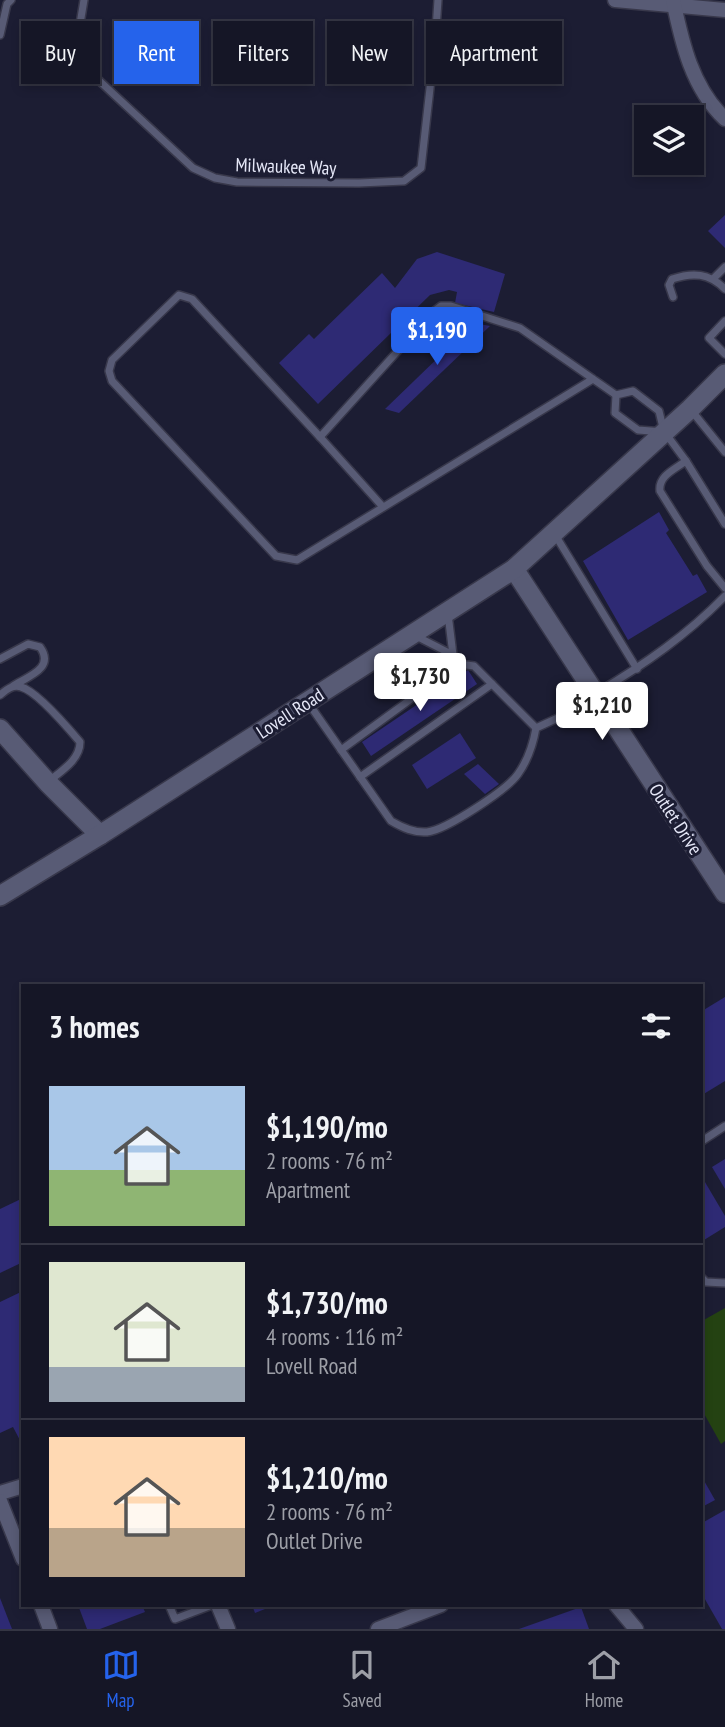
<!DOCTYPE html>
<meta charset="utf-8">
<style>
body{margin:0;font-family:"PT Sans Narrow",sans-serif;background:#222332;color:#f1f3f6;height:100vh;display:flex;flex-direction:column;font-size:26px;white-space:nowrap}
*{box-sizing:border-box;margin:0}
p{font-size:23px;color:#9d9fa7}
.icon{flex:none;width:38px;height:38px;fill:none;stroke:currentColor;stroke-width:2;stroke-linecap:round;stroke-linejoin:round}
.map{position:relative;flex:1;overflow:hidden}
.sheet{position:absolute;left:21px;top:984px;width:682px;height:623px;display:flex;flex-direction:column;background:#151626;border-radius:0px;box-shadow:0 4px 10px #0003,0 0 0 2px #343543}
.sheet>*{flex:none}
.hud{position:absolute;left:21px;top:21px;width:684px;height:63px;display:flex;gap:14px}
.fabs{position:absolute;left:634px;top:105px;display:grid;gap:14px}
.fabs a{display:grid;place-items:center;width:70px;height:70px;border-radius:0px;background:#151626;box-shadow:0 4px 10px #0003,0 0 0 2px #343543;font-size:35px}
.price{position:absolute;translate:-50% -60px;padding:0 16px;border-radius:7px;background:#fff;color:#222;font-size:23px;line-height:46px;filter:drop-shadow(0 2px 4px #0008)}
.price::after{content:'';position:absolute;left:50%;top:42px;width:21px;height:16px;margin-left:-10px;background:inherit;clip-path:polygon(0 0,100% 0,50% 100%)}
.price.active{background:#2563eb;color:#fff}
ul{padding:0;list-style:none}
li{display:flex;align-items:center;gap:21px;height:175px;padding:0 28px}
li+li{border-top:2px solid #343543}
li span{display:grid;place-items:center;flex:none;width:196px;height:140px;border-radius:0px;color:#555}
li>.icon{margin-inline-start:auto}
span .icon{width:84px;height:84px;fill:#fffc;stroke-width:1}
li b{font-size:30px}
h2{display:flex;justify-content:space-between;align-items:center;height:84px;padding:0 28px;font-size:30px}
.tag{padding:0 24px;border-radius:0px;background:#151626;box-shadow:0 4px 10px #0003,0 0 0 2px #343543;font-size:24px;line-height:63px}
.tag.active{background:#2563eb;color:#fff}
.tab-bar{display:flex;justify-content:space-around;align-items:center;height:98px;border-top:2px solid #343543;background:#151626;font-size:19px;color:#9d9fa7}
.tab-bar a{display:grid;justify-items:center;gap:4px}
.tab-bar .active{color:#2563eb}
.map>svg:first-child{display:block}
.green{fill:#244212}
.building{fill:#2e2a74}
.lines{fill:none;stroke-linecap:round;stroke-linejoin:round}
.lane-casing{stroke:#38384b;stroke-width:10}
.street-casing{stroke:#38384b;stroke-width:17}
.secondary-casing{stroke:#38384b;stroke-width:22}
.lane{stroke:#585b75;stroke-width:7}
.street{stroke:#585b75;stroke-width:14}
.secondary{stroke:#585b75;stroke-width:19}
.labels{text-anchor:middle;stroke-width:6;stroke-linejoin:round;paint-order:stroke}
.street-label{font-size:19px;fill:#e5e7f7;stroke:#1c1d33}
</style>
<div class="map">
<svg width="725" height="1629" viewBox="0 0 725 1629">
<rect width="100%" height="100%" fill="#1c1d33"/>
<polygon class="green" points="725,1308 725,1441 721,1444 702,1410 702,1321"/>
<g class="building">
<polygon points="725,215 725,248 708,231"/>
<polygon points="437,252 505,274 494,312 455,303 457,292 449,290 430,295 318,404 279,363 309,334 314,339 382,273 395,288 417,259"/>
<polygon points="474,323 490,326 399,413 385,409"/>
<polygon points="659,512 669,530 666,533 693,576 697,574 707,592 628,640 583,561"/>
<polygon points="468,670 477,684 371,756 362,742"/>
<polygon points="460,733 476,758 427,789 412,765"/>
<polygon points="478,764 499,784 485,794 464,774"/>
<polygon points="725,997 725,1081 702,1095 702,1011"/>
<polygon points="725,1159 725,1189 712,1167"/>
<polygon points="702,1177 725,1216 725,1227 704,1240 702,1236"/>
<polygon points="23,1198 23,1262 0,1273 0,1209"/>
<polygon points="23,1291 23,1446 13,1427 0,1433 0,1302"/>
<polygon points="702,1477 715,1500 702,1507"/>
<polygon points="725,1510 725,1629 722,1629 702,1594 702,1523"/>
<polygon points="0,1598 12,1629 0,1629"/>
<polygon points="78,1605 142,1605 145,1612 100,1629 87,1629"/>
<polygon points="252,1605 275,1605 255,1613"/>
<polygon points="581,1607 589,1629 519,1629"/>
</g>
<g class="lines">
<defs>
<g id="lane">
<polyline points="84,0 80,24 81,51 92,74 193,168 215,178 237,182 359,183 404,181 421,168 435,44 438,0"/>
<polyline points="0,35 7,4 11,0"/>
<polyline points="714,278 725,267"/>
<path d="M 673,297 L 669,285 L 672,279 C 693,272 709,273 725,289"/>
<polyline points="725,321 709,338 725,354"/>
<polyline points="593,379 297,560 276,556 112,381 109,371 112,360 179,295 192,299 320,437 433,312 441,306 451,306 520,328 616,395"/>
<polygon points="633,391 659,411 664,432 638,430 615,413 616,395"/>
<polyline points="691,410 725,452"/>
<polyline points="666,434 686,461 725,524"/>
<polyline points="320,437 383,507"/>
<path d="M 686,461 C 675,469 658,476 660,491 L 707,566 L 725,588"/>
<polyline points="554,533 637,669"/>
<polyline points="416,636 453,655 448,614"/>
<path d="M 0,659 L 28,644 L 40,647 C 55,668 29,676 13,686"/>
<path d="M 598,692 C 645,664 687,635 725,596"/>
<path d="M 0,695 C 6,690 13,684 21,687 C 37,691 69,729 80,742 C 80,760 61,771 48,782"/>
<path d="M 309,704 L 391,821 C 403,828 414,833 427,832 C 446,830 507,790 518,774 C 528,760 533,745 536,728 L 597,700"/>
<polyline points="341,750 459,664 474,666 536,728"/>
<polyline points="360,777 492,684"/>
<polyline points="702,1141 725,1126"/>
<polyline points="702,1278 706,1282 725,1283"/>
<polyline points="169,1605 175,1619 212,1605"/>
</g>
<g id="street">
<polyline points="615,0 725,10"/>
<path d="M 673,0 C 682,43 692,88 725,119"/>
<polyline points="0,1493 23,1486"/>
<polyline points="0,1501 23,1559"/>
<polyline points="41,1605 50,1629"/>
<polyline points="218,1605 228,1629"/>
<polyline points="616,1605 636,1629"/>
<polyline points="378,1629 441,1605"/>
</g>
<g id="secondary">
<polyline points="514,569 725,893"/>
<polyline points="0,729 48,783 100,835"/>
<polyline points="0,896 100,835 514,569 690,409 725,374"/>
</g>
</defs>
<use href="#lane" class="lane-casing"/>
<use href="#street" class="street-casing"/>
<use href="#secondary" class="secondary-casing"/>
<use href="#lane" class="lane"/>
<use href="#street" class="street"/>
<use href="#secondary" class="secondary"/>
</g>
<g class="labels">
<g class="street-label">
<text transform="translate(286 166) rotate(2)" y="7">Milwaukee Way</text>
<text transform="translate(290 713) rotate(-33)" y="7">Lovell Road</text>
<text transform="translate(676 819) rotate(57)" y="7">Outlet Drive</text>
</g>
</g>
</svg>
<div class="fabs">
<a><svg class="icon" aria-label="layers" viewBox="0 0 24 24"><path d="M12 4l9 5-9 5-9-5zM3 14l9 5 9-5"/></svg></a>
</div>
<b class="price active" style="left:437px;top:367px">$1,190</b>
<b class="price" style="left:420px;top:713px">$1,730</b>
<b class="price" style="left:602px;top:742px">$1,210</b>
<div class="hud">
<a class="tag">Buy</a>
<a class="tag active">Rent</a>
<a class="tag">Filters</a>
<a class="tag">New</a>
<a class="tag">Apartment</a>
</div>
<section class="sheet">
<h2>3 homes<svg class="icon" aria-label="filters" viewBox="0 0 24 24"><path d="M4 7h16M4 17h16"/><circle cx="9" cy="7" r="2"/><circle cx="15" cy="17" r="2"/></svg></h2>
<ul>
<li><span style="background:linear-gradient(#a9c7e8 60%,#8fb573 0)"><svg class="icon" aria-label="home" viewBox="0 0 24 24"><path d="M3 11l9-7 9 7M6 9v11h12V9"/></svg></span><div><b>$1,190/mo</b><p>2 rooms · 76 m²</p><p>Apartment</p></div></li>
<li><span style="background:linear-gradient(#dfe7d0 75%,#9aa5b1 0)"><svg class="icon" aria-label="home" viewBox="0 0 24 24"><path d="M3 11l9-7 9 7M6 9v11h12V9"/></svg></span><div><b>$1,730/mo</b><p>4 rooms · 116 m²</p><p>Lovell Road</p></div></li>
<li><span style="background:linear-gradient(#ffd9b3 65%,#b9a48a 0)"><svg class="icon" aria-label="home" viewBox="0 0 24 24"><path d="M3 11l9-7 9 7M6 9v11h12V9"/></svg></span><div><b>$1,210/mo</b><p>2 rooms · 76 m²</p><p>Outlet Drive</p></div></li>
</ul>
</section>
</div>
<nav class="tab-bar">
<a class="active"><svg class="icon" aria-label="map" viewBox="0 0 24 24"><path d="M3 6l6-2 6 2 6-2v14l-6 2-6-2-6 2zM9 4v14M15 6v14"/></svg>Map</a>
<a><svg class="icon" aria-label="saved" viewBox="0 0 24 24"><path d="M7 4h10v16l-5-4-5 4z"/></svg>Saved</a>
<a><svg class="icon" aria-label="home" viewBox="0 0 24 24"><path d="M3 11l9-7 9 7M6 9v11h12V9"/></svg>Home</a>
</nav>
